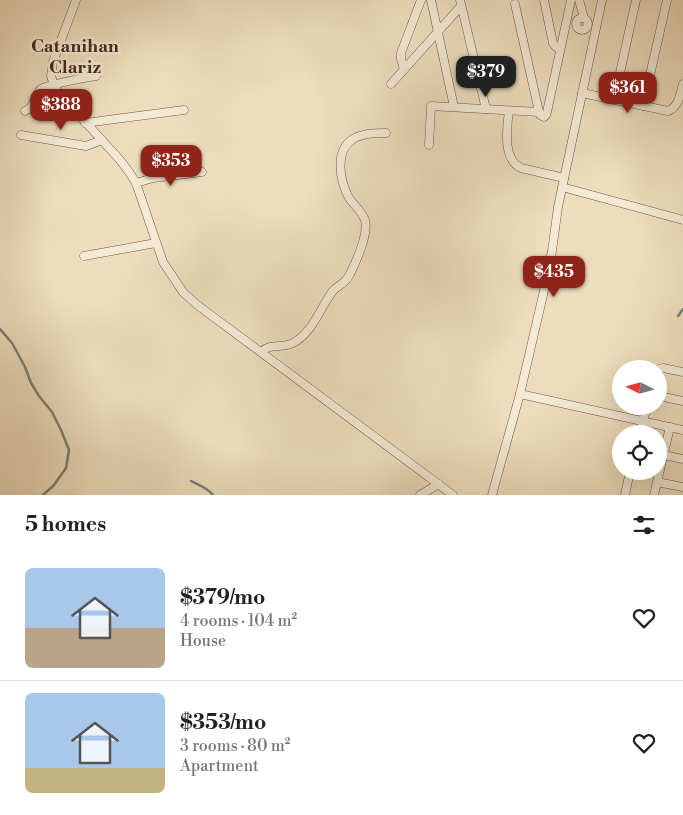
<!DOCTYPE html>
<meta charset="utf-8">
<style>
body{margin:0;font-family:"Libre Bodoni",serif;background:#f6f6f6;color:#222;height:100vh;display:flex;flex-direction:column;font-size:19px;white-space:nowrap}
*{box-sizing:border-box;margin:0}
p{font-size:16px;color:#767676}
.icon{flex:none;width:28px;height:28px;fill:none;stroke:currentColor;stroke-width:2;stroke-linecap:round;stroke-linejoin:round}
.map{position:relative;height:495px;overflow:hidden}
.drawer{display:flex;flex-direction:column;background:#fff;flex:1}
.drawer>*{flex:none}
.needle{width:32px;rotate:276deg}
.controls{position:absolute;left:612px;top:360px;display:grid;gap:10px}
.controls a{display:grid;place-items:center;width:55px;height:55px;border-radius:50%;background:#fff;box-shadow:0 5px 20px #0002;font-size:25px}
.price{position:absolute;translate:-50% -42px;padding:0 11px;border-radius:10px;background:#8f2418;color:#fff;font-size:16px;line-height:32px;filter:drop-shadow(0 1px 2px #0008)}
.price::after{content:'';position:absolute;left:50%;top:30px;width:15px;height:11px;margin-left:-8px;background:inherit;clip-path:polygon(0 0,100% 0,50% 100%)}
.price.on{background:#222;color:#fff}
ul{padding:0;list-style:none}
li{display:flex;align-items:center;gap:15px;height:125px;padding:0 25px}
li+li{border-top:1px solid #e0e0e0}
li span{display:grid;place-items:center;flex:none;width:140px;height:100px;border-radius:8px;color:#555}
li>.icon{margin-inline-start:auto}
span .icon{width:60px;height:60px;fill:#fffc;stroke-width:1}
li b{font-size:21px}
h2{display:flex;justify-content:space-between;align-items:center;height:60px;padding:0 25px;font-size:21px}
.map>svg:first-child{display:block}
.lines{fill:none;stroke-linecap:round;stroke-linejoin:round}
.stream{stroke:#768177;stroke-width:2.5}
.minor-casing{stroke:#6d5646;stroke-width:9}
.minor{stroke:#f3e9d4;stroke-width:8}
.labels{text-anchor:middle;stroke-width:5;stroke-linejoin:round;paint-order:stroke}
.neighbourhood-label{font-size:18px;font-weight:bold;fill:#42291e;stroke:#f3e9d4}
</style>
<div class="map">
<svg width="683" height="495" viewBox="0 0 683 495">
<rect width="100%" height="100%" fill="#edddbd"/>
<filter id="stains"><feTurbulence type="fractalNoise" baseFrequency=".004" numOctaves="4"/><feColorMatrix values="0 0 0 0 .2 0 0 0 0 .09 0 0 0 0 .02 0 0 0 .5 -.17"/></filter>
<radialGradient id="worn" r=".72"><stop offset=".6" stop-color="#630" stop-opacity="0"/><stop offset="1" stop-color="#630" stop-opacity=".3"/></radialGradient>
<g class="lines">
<g class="stream">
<polyline points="678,316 683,309"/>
<polyline points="0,329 12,343 18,354 25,367 31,383 39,396 52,412 61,430 69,450 66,468 54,485 43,495"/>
<path d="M 191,481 C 199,485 208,488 213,495"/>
</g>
<defs>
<g id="minor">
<polyline points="76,0 53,62 51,76 54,85 58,92 120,160 129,172 136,183 163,262 183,292 196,304 453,495"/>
<polyline points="431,0 454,107"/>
<polyline points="460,0 486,109"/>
<polyline points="544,0 553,43 555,46 560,50"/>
<polyline points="579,0 584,18"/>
<polyline points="515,4 539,112 540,115 544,117 546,115 547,112 571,0"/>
<circle cx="582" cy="24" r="6"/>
<polyline points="404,69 401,59 401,53 421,0"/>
<polyline points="391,84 461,6"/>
<path d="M 582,93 L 668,111 C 679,107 680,94 683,84"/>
<polyline points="614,100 636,0"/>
<polyline points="643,106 667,0"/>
<path d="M 25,111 C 36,107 33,96 41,89 C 48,84 85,78 96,76"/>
<path d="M 509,111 C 507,128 502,159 521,168 L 564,178"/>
<polyline points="85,123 184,110"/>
<polyline points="21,135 86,146 102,140"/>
<polyline points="429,145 431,106 539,112"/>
<polyline points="136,183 153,178 202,172"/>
<polyline points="562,187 683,220"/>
<polyline points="84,256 156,243"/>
<path d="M 261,352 C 273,342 281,349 293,343 C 312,333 320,309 332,292 C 338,284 345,285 350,274 C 356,262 369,233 365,220 C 362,212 354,205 349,198 C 340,181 334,151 353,139 C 363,133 375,133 386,133"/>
<polyline points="659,369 663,368 683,372"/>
<polyline points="520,394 683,430"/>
<polyline points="659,396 683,401"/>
<polyline points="640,434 647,406"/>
<polyline points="663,455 683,459"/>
<polyline points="657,482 683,487"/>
<polyline points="420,495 439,484"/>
<polyline points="492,495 520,394 543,295 552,251 558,207 602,0"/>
<polyline points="625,495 630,471"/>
<polyline points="654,495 670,427"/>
</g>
</defs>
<use href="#minor" class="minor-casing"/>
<use href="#minor" class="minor"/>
</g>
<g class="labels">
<g class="neighbourhood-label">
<text x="75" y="52">Catanihan<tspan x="75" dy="21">Clariz</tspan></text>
</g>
</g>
<rect width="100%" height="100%" filter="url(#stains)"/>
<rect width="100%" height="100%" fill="url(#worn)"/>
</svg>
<div class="controls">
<a><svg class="needle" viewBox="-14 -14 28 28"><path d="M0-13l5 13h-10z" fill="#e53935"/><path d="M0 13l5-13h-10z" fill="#767676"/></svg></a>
<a><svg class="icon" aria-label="locate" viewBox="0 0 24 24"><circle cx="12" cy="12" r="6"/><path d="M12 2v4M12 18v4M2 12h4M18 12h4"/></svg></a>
</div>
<b class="price on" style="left:486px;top:98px">$379</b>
<b class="price" style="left:628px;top:114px">$361</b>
<b class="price" style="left:61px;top:131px">$388</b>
<b class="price" style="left:171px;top:187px">$353</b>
<b class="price" style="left:554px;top:298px">$435</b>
</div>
<section class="drawer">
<h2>5 homes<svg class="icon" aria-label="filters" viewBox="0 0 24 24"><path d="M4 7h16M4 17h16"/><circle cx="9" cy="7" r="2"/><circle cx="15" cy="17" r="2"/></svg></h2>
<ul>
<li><span style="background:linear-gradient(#a9c7e8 60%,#b9a48a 0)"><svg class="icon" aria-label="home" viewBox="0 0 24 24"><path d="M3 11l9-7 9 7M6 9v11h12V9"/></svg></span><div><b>$379/mo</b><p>4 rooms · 104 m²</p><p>House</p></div><svg class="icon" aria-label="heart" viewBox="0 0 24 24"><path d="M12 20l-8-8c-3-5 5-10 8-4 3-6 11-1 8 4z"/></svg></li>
<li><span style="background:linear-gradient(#a9c7e8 75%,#c2b280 0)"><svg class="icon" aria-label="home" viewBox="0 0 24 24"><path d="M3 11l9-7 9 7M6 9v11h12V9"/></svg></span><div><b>$353/mo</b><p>3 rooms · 80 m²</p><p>Apartment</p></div><svg class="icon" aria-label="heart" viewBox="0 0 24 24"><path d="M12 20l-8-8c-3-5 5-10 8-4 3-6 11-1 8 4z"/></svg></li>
</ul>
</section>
